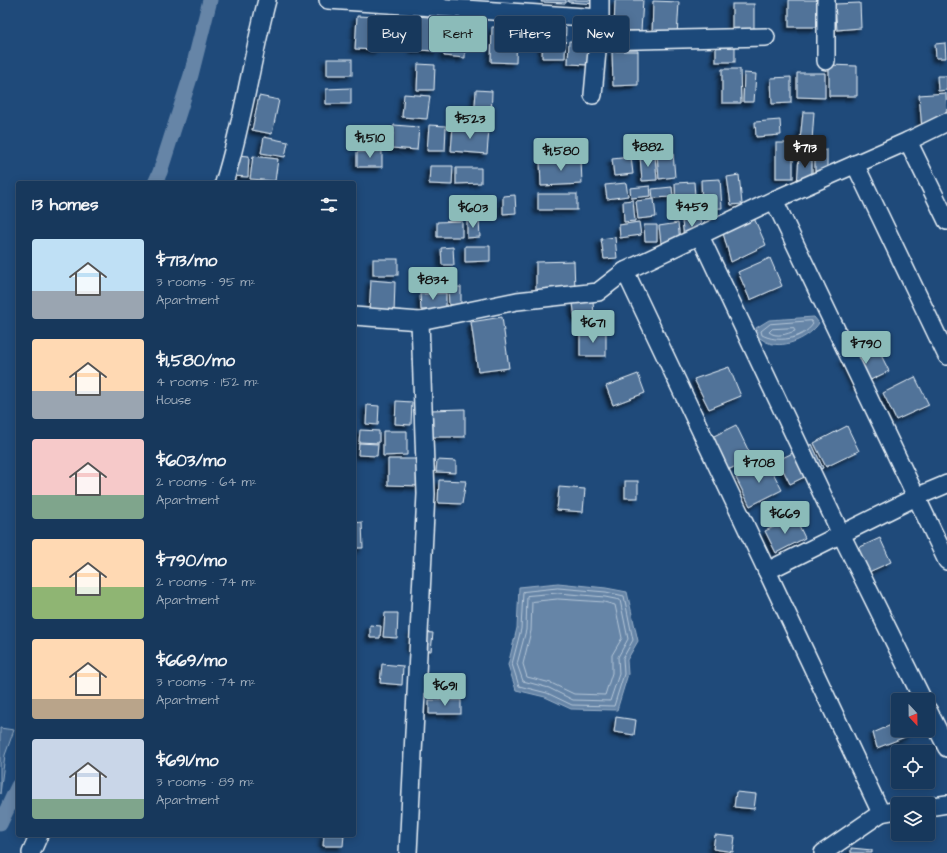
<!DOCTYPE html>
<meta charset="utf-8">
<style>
body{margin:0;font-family:"Architects Daughter",sans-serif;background:#203f62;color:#f1f3f6;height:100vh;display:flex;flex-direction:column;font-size:15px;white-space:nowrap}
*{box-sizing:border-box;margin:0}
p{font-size:13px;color:#9eacbb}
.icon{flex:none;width:22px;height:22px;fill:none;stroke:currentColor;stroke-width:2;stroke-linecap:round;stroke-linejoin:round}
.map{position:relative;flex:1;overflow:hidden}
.drawer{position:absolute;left:16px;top:181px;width:340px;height:656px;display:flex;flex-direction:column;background:#17385c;border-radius:4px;box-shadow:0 2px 10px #0003,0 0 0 1px #365272}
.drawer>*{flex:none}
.banner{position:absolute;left:368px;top:16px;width:380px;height:36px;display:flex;gap:8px}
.needle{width:26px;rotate:158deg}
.buttons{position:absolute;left:891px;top:693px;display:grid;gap:8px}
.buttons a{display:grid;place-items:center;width:44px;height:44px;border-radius:4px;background:#17385c;box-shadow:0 2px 10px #0003,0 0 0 1px #365272;font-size:20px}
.price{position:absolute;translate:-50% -34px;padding:0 9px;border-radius:4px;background:#8bbbb9;color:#111;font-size:13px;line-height:26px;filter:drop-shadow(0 1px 2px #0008)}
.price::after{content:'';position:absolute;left:50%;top:24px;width:12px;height:9px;margin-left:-6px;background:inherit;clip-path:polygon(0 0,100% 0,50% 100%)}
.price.current{background:#222;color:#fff}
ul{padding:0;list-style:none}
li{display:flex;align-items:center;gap:12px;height:100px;padding:0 16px}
li span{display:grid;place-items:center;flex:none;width:112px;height:80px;border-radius:4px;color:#555}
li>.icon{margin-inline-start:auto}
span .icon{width:48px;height:48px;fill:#fffc;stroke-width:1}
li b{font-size:17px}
h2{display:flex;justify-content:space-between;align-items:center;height:48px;padding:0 16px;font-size:17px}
.pill{padding:0 14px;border-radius:4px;background:#17385c;box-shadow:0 2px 10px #0003,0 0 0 1px #365272;font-size:14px;line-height:36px}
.pill.current{background:#8bbbb9;color:#111}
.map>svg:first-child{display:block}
.green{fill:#3c628c;stroke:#92aac2}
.water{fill:#6685a7;stroke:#9ab0c7}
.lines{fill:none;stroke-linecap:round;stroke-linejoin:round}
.shore{stroke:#b4c6d8;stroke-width:1}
.canal{stroke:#6685a7;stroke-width:15}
.building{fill:#517399;stroke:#e8f1f8;filter:url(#shadow)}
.street-casing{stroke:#e8f1f8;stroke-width:20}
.street{stroke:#1f4a7a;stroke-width:17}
</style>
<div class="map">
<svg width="947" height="853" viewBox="0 0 947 853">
<defs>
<filter id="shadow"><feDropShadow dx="-3.5" dy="3.5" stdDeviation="2" flood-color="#0009"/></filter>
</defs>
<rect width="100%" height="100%" fill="#1f4a7a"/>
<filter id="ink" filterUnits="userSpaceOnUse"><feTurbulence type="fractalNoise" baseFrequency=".025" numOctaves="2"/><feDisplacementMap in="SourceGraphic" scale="8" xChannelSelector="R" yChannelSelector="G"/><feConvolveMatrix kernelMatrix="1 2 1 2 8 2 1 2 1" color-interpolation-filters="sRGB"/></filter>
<g filter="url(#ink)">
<polygon class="green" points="0,728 14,730 5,755 0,794"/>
<g class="water">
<path d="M 814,317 L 819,323 C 810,337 786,349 769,343 C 765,342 762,339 758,337 L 756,328 L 769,320 Z"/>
<polygon points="558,583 606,588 627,592 638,641 627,660 628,674 617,710 571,709 545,697 516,690 508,665 517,628 519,587"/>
</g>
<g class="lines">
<g class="shore">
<path d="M 811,321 L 813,324 C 802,340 777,343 762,335 L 761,331 L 770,324 Z"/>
<path d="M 794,328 L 795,331 C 787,334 776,338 769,332 L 772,329 Z"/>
<polygon points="558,588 606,592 624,596 633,640 623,658 624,674 614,706 572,705 547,693 519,686 512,664 521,629 523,592"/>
<polygon points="558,593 605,597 620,600 628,639 618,657 619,674 610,701 573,700 549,688 523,681 517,664 526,630 527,596"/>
<polygon points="558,599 604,602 615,605 622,638 612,655 612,673 605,695 574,694 551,683 527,677 523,664 531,631 532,602"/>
</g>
<g class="canal">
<polyline points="155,183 160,172 191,75 210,0"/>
<polyline points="0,824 18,786"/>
</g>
</g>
<g class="building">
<polygon points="542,0 566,0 566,3 541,2"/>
<polygon points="568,0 596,0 596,4 568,2"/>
<polygon points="615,0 643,0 641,31 614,30"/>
<rect x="789" y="0" width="29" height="27"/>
<polygon points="653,1 679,2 677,37 652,36"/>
<polygon points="860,3 861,28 837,30 835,4"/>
<rect x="732" y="4" width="22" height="31"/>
<polygon points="446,10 466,12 465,58 444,56"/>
<polygon points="357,16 380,17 378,50 355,49"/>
<polygon points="415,16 442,18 439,51 413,50"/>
<polygon points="492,27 517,28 516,63 491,62"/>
<polygon points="543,27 566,28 565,58 542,58"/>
<polygon points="569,41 590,42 589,65 568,64"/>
<polygon points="945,43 946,58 936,58 935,44"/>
<rect x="716" y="44" width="19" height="18"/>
<polygon points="612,51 638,51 638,85 613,86"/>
<rect x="327" y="59" width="25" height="16"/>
<polygon points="418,64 435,65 434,90 417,90"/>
<polygon points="829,65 857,66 857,96 829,96"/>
<polygon points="722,69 740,69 741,103 722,103"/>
<polygon points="744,73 756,74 754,102 743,102"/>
<polygon points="797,73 825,73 825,98 797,97"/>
<polygon points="937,76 947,76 947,90 938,91"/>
<polygon points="791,77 791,103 772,104 771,78"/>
<polygon points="351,88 351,104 326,104 326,89"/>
<polygon points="476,90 492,91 491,121 474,120"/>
<polygon points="946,93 947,118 922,129 919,95"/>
<polygon points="404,94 430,96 427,119 402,117"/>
<polygon points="259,96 279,100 272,134 252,130"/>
<polygon points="803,112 814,112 812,141 800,140"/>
<polygon points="780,120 781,135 756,137 755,122"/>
<polygon points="394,125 419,127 417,150 391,148"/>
<polygon points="429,125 446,126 445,151 427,151"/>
<polygon points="453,126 489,129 487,154 451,151"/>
<polygon points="264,137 288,142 285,157 261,153"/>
<rect x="776" y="143" width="17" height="35"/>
<polygon points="827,150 827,173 815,177 815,151"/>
<polygon points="382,151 382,167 357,167 357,152"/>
<polygon points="673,153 675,177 659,179 657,154"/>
<polygon points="812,153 812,180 797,185 799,155"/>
<polygon points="235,155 249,156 248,177 231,176"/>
<polygon points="655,155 657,180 642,181 640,156"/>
<polygon points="253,156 278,159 275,181 250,179"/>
<polygon points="631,157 633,174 614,176 612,159"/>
<polygon points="581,159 582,184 541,186 540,161"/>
<polygon points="430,166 453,166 452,185 429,184"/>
<polygon points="456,168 481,168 481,183 456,184"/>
<polygon points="739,175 742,204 731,205 727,177"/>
<polygon points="720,179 722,208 702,209 701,180"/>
<polygon points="694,182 696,210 676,211 675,183"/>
<polygon points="626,183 628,196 607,199 605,185"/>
<polygon points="650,186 651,196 631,198 630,188"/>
<polygon points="672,187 673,197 653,198 652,189"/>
<rect x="538" y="194" width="39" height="16"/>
<polygon points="515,195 516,213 503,214 503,196"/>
<polygon points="654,199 656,217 638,219 636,201"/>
<polygon points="633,200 635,221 624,222 623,201"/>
<polygon points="754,218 766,245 731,262 723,233"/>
<polygon points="700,219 702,236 684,238 682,221"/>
<polygon points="467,220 479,220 480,237 467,238"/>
<polygon points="462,221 462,237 437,237 437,222"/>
<polygon points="639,222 641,235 620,238 619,225"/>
<polygon points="678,223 680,241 661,243 659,226"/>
<polygon points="644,225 657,225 657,241 645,241"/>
<polygon points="615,237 617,258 604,259 601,239"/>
<polygon points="465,246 490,246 490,261 465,262"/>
<polygon points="453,247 454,265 442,265 441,248"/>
<polygon points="770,258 782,286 750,300 738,272"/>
<rect x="373" y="259" width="25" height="16"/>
<polygon points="574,261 575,290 536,290 536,262"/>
<polygon points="371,280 395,282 394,314 369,313"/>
<polygon points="448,287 461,287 461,304 449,305"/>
<polygon points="446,293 446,309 421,310 420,294"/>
<polygon points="593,301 594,316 575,319 573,303"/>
<polygon points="502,317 509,368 478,372 471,322"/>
<rect x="580" y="332" width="26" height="24"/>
<polygon points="875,343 889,371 856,387 843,359"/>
<polygon points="729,367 741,396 709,409 694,379"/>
<polygon points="638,374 645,393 613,405 606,386"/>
<polygon points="915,377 929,405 896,420 883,393"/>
<polygon points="396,401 412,402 411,425 395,424"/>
<polygon points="367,405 379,406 378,425 366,424"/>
<polygon points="465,409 465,437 430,437 430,410"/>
<polygon points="736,425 752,458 728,470 712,437"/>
<polygon points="847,426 859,451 826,467 814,443"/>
<polygon points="360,430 379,431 379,443 359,442"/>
<polygon points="383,431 407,431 407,455 383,456"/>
<polygon points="359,443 378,444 377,456 358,455"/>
<polygon points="812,444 823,468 790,484 778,460"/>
<polygon points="388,459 421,459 421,486 388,485"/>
<polygon points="437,460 456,461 456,473 436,472"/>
<polygon points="768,463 782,490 750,506 736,478"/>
<polygon points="439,480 466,481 462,504 438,503"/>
<rect x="625" y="481" width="13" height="17"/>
<polygon points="559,487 585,489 583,512 557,510"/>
<polygon points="795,517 805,538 776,553 765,531"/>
<polygon points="362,522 363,548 354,548 354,523"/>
<polygon points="880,538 891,562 869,572 858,548"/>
<polygon points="385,613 398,613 397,638 383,637"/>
<polygon points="370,625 381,626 380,638 370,638"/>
<polygon points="412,631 433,633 431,651 410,649"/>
<polygon points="382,664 403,666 402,685 380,683"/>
<rect x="429" y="700" width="32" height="14"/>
<polygon points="616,717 636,720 634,735 614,732"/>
<polygon points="898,722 898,730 907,730 910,735 877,748 873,733"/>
<polygon points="736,792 756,794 754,809 734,807"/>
<polygon points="324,835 344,835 343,846 323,846"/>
<polygon points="715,835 735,837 733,852 713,849"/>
<polygon points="851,848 872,850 872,853 851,853"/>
</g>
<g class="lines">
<defs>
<g id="street">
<polyline points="328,0 600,18"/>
<polyline points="826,0 826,61"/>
<polyline points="598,41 766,37"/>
<polyline points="593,95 600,18 600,0"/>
<polyline points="908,141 947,221"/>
<polyline points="855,164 947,356"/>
<path d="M 224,183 C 243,123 251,61 267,0"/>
<polyline points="774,200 947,561"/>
<polyline points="700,236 841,534 923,700"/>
<polyline points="354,316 420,321 517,301 598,292 625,271"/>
<polyline points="767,571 625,271 774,200 908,141 947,122"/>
<polyline points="928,710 947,748"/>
<polyline points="928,807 947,804"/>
<polyline points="898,810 881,813 767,571 916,497 947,484"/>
<polyline points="31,853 39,835"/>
<polyline points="408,853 426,494 420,321"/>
<polyline points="823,853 881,813"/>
</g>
</defs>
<use href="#street" class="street-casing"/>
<use href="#street" class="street"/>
</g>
</g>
</svg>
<div class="buttons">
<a><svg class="needle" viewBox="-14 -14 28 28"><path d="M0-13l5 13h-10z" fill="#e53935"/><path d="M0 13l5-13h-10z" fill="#9eacbb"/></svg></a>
<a><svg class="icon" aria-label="locate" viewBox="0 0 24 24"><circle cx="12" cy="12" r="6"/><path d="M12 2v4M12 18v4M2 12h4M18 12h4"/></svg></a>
<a><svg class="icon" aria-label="layers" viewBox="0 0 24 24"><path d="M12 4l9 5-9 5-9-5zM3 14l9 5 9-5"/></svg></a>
</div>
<b class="price" style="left:470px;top:140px">$523</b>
<b class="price" style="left:370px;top:159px">$1,510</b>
<b class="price" style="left:648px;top:168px">$882</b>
<b class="price current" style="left:805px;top:169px">$713</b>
<b class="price" style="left:561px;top:172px">$1,580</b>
<b class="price" style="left:692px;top:228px">$459</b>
<b class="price" style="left:473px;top:229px">$603</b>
<b class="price" style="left:433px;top:301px">$834</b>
<b class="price" style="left:593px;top:344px">$671</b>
<b class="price" style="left:866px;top:365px">$790</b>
<b class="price" style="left:759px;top:484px">$708</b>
<b class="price" style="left:785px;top:535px">$669</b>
<b class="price" style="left:445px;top:707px">$691</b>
<div class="banner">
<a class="pill">Buy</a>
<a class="pill current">Rent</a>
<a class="pill">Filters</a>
<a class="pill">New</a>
</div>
<section class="drawer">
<h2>13 homes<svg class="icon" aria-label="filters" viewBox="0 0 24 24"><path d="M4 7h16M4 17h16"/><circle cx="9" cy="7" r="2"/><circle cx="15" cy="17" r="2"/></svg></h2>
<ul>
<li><span style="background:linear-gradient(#bfe0f5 65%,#9aa5b1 0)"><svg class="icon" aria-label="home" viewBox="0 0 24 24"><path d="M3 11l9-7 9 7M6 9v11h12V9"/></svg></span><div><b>$713/mo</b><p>3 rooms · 95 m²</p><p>Apartment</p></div></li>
<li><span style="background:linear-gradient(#ffd9b3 65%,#9aa5b1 0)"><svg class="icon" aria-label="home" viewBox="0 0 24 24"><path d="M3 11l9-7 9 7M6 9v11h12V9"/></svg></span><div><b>$1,580/mo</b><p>4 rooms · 152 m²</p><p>House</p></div></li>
<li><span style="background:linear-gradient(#f6c9c9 70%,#7fa58c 0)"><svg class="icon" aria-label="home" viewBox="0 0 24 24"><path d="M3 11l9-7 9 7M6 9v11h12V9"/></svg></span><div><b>$603/mo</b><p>2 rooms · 64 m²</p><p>Apartment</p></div></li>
<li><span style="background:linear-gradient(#ffd9b3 60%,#8fb573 0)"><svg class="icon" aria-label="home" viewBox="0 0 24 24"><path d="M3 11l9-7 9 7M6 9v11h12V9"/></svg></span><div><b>$790/mo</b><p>2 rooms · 74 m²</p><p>Apartment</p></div></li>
<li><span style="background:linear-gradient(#ffd9b3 75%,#b9a48a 0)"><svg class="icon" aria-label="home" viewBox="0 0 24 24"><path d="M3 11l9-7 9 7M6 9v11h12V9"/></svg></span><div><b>$669/mo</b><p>3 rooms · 74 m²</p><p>Apartment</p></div></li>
<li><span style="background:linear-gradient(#c9d6e8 75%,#7fa58c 0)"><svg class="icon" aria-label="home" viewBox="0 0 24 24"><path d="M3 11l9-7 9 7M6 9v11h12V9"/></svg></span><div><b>$691/mo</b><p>3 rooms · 89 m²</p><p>Apartment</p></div></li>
</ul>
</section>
</div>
